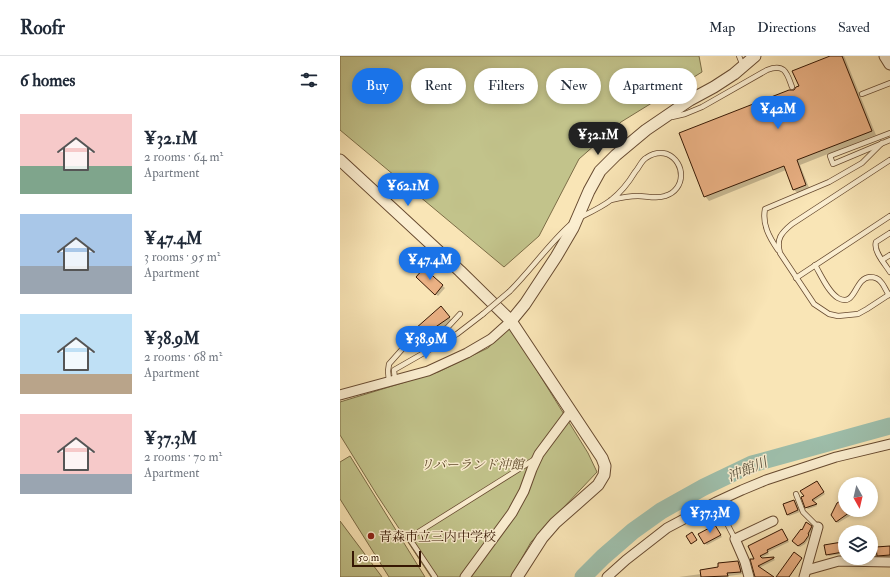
<!DOCTYPE html>
<meta charset="utf-8">
<style>
body{margin:0;font-family:"IM FELL Double Pica","Noto Serif JP",serif;background:#f6f6f7;color:#1f2937;height:100vh;display:flex;flex-direction:column;font-size:15px;white-space:nowrap}
*{box-sizing:border-box;margin:0}
p{font-size:13px;color:#747a83}
.icon{flex:none;width:22px;height:22px;fill:none;stroke:currentColor;stroke-width:2;stroke-linecap:round;stroke-linejoin:round}
.map{position:relative;flex:1;overflow:hidden}
.side{display:flex;flex-direction:column;background:#fff;width:340px}
.side>*{flex:none}
.guide{position:absolute;left:12px;top:12px;width:380px;height:36px;display:flex;gap:8px}
.needle{width:26px;rotate:172deg}
.tools{position:absolute;left:498px;top:421px;display:grid;gap:8px}
.tools a{display:grid;place-items:center;width:40px;height:40px;border-radius:50%;background:#fff;box-shadow:0 2px 6px #0003;font-size:20px}
.scale{position:absolute;left:12px;bottom:10px;width:69px;box-sizing:border-box;padding-left:4px;border:2px solid #361703;border-top:0;font-size:11px;line-height:14px;white-space:nowrap;color:#361703;-webkit-text-stroke:3px #fbeed0;paint-order:stroke}
.price{position:absolute;translate:-50% -34px;padding:0 9px;border-radius:14px;background:#1a73e8;color:#fff;font-size:13px;line-height:26px;filter:drop-shadow(0 1px 2px #0008)}
.price::after{content:'';position:absolute;left:50%;top:24px;width:12px;height:9px;margin-left:-6px;background:inherit;clip-path:polygon(0 0,100% 0,50% 100%)}
.price.active{background:#222;color:#fff}
ul{padding:0;list-style:none}
li{display:flex;align-items:center;gap:12px;height:100px;padding:0 20px}
li span{display:grid;place-items:center;flex:none;width:112px;height:80px;border-radius:0px;color:#555}
li>.icon{margin-inline-start:auto}
span .icon{width:48px;height:48px;fill:#fffc;stroke-width:1}
li b{font-size:17px}
h2{display:flex;justify-content:space-between;align-items:center;height:48px;padding:0 20px;font-size:17px}
.pill{padding:0 14px;border-radius:18px;background:#fff;box-shadow:0 2px 6px #0003;font-size:14px;line-height:36px}
.pill.active{background:#1a73e8;color:#fff}
header{display:flex;align-items:center;gap:24px;box-sizing:border-box;height:56px;padding:0 20px;background:#fff;border-bottom:1px solid #e0e1e3}
header strong{font-size:19px}
nav{display:flex;gap:22px;margin-inline-start:auto;font-size:14px}
main{display:flex;flex:1;min-height:0}
.map>svg:first-child{display:block}
.green{fill:#c2c38b;stroke:#7c6d47}
.shadow{fill:#0003}
.lines{fill:none;stroke-linecap:round;stroke-linejoin:round}
.river{stroke:#9ebfac;stroke-width:17}
.building{fill:#ebb184;stroke:#361703}
.service-casing{stroke:#674a30;stroke-width:6}
.minor-casing{stroke:#674a30;stroke-width:11}
.tertiary-casing{stroke:#674a30;stroke-width:13}
.service{stroke:#fbeed0;stroke-width:4.5}
.minor{stroke:#fbeed0;stroke-width:9}
.tertiary{stroke:#fbeed0;stroke-width:11}
.service-bridge-casing{stroke:#674a30;stroke-width:6;stroke-linecap:butt}
.service-bridge{stroke:#fbeed0;stroke-width:4.5}
.poi-dot{fill:#8f2418;stroke:#fbeed0;stroke-width:1.5}
.labels{text-anchor:middle;stroke-width:3;stroke-linejoin:round;paint-order:stroke}
.park-label{font-size:13px;font-style:italic;fill:#604b2c;stroke:#fbeed0}
.poi-label{font-size:13px;fill:#361703;stroke:#fbeed0;text-anchor:start}
.water-label{font-size:14px;font-style:italic;fill:#5a523e;stroke:#fbeed0}
</style>
<header>
<strong>Roofr</strong>
<nav><a>Map</a><a>Directions</a><a>Saved</a></nav>
</header>
<main>
<section class="side">
<h2>6 homes<svg class="icon" aria-label="filters" viewBox="0 0 24 24"><path d="M4 7h16M4 17h16"/><circle cx="9" cy="7" r="2"/><circle cx="15" cy="17" r="2"/></svg></h2>
<ul>
<li><span style="background:linear-gradient(#f6c9c9 65%,#7fa58c 0)"><svg class="icon" aria-label="home" viewBox="0 0 24 24"><path d="M3 11l9-7 9 7M6 9v11h12V9"/></svg></span><div><b>¥32.1M</b><p>2 rooms · 64 m²</p><p>Apartment</p></div></li>
<li><span style="background:linear-gradient(#a9c7e8 65%,#9aa5b1 0)"><svg class="icon" aria-label="home" viewBox="0 0 24 24"><path d="M3 11l9-7 9 7M6 9v11h12V9"/></svg></span><div><b>¥47.4M</b><p>3 rooms · 95 m²</p><p>Apartment</p></div></li>
<li><span style="background:linear-gradient(#bfe0f5 75%,#b9a48a 0)"><svg class="icon" aria-label="home" viewBox="0 0 24 24"><path d="M3 11l9-7 9 7M6 9v11h12V9"/></svg></span><div><b>¥38.9M</b><p>2 rooms · 68 m²</p><p>Apartment</p></div></li>
<li><span style="background:linear-gradient(#f6c9c9 75%,#9aa5b1 0)"><svg class="icon" aria-label="home" viewBox="0 0 24 24"><path d="M3 11l9-7 9 7M6 9v11h12V9"/></svg></span><div><b>¥37.3M</b><p>2 rooms · 70 m²</p><p>Apartment</p></div></li>
</ul>
</section>
<div class="map">
<svg width="550" height="521" viewBox="0 0 550 521">
<rect width="100%" height="100%" fill="#f9e5b6"/>
<filter id="stains"><feTurbulence type="fractalNoise" baseFrequency=".005" numOctaves="4"/><feColorMatrix values="0 0 0 0 .2 0 0 0 0 .09 0 0 0 0 .02 0 0 0 .5 -.17"/></filter>
<radialGradient id="worn" r=".72"><stop offset=".6" stop-color="#630" stop-opacity="0"/><stop offset="1" stop-color="#630" stop-opacity=".3"/></radialGradient>
<g class="green">
<polygon points="0,0 359,0 362,16 281,66 239,103 199,180 164,211 0,74"/>
<polygon points="170,271 248,397 257,416 191,486 171,521 91,521 37,439 0,379 0,346 98,316 148,292"/>
<polygon points="10,400 85,521 49,521 0,443 0,406"/>
<polygon points="0,465 42,521 0,521"/>
</g>
<g class="shadow">
<polygon points="493,0 504,0 505,2 536,79 460,109 470,134 459,138 454,134 446,114 369,145 365,140 454,35"/>
<polygon points="84,214 105,232 98,240 77,221"/>
<polygon points="104,254 112,265 88,282 85,279 74,286 71,284 86,274"/>
<polygon points="478,427 485,438 473,446 477,450 468,453 466,451"/>
<polygon points="454,445 456,447 460,456 449,460 447,458"/>
<polygon points="505,446 505,454 510,454 513,458 498,467 496,465"/>
<polygon points="375,470 382,481 367,489 365,487"/>
<polygon points="471,471 473,473 469,480 470,481 465,488 460,491 455,487"/>
<polygon points="442,474 444,476 449,486 428,496 429,498 418,503 433,502 435,504 419,512 430,521 416,521 416,504"/>
<polygon points="505,486 505,494 504,494 505,497 489,500 487,498 485,490"/>
<polygon points="550,491 550,501 531,501 531,493"/>
<polygon points="398,506 400,508 403,518 389,520 389,521 339,521 361,518"/>
</g>
<g class="lines">
<polyline class="river" points="243,521 263,501 293,475 321,455 364,431 412,408 550,370"/>
</g>
<g class="building">
<polygon points="490,0 502,0 532,75 457,104 466,129 453,134 444,110 364,141 339,77 449,34 454,34 456,31 459,30 452,15"/>
<polygon points="84,212 103,229 95,239 76,221"/>
<polygon points="101,250 110,261 84,279 82,276 70,284 67,280"/>
<polygon points="477,425 484,436 472,444 477,448 465,452 461,441 464,440 460,435"/>
<polygon points="505,442 505,454 513,454 496,466 491,459 497,447"/>
<polygon points="454,444 458,454 447,459 443,448"/>
<polygon points="466,466 472,470 468,478 469,479 464,486 458,490 452,485 461,473 462,474"/>
<polygon points="375,469 381,479 364,488 358,478"/>
<polygon points="442,473 448,484 427,494 428,496 420,500 422,502 434,501 434,502 418,510 434,521 415,521 410,503 414,503 408,490"/>
<polygon points="352,476 357,484 351,488 346,480"/>
<polygon points="502,486 503,496 486,499 484,489"/>
<polygon points="550,490 550,499 537,500 536,491"/>
<polygon points="454,496 462,502 449,521 436,521"/>
<polygon points="398,505 401,516 387,517 388,520 361,521 360,514 378,511 378,507"/>
</g>
<g class="lines">
<defs>
<g id="service">
<polyline points="399,0 403,10"/>
<polyline points="522,38 550,27"/>
<path d="M 332,61 L 345,58 L 362,51 L 427,14 C 445,7 447,17 452,31"/>
<polyline points="550,77 490,100 493,108 550,84"/>
<path d="M 550,104 L 452,168 C 441,177 436,183 440,197 L 474,248 L 489,258 L 498,260 L 518,258 L 527,253 L 550,238"/>
<path d="M 239,162 C 249,157 262,151 271,144 C 280,137 289,126 295,116 C 299,112 301,105 306,102 C 312,98 320,96 327,98 C 346,106 346,134 325,140 C 317,143 307,140 298,140 C 289,140 279,142 271,144"/>
<path d="M 550,177 L 536,186 C 533,195 545,208 550,216"/>
<path d="M 438,194 C 429,181 422,168 425,153 L 489,126 L 522,107 L 542,87"/>
<polyline points="542,204 550,199"/>
<path d="M 475,209 C 481,219 488,236 498,242 C 516,252 514,222 530,221 C 534,221 538,222 541,226 C 544,229 546,235 549,239"/>
<polyline points="456,222 550,160"/>
<path d="M 170,235 C 191,214 208,189 230,169"/>
<polyline points="55,324 54,314 117,278 143,258"/>
<polyline points="49,325 48,315 49,308 65,290 84,284 107,272 120,258"/>
<polyline points="456,438 463,456 478,471"/>
<polyline points="376,446 395,483"/>
<polyline points="95,521 69,482 195,403"/>
</g>
<g id="minor">
<polyline points="0,339 88,315 127,297 151,283 171,265"/>
<polyline points="467,514 499,505 550,506"/>
<polyline points="125,521 172,457 184,435 192,413 199,398 231,355"/>
<polyline points="267,521 286,504 327,472 376,446 402,434 426,424 496,401 550,388"/>
<polyline points="409,521 405,506 395,483 433,465"/>
<polyline points="464,521 478,471"/>
</g>
<g id="tertiary">
<polyline points="545,0 550,8"/>
<polyline points="0,104 120,215 171,265 262,402 265,410 264,419 258,429 215,467 202,482 177,521"/>
<polyline points="171,265 185,248 216,201 233,172 249,135 260,115 276,99 306,74 350,44 374,31 394,18 415,0"/>
</g>
</defs>
<use href="#service" class="service-casing"/>
<use href="#minor" class="minor-casing"/>
<use href="#tertiary" class="tertiary-casing"/>
<use href="#service" class="service"/>
<use href="#minor" class="minor"/>
<use href="#tertiary" class="tertiary"/>
<defs>
<polyline id="service-bridge" points="143,258 170,235"/>
</defs>
<use href="#service-bridge" class="service-bridge-casing"/>
<use href="#service-bridge" class="service-bridge"/>
</g>
<circle class="poi-dot" cx="31" cy="480" r="4"/>
<g class="labels">
<g class="park-label">
<text x="132" y="413">リバーランド沖館</text>
</g>
<g class="poi-label">
<text x="39" y="485">青森市立三内中学校</text>
</g>
<g class="water-label">
<text transform="translate(407 413) rotate(-22)" y="5">沖館川</text>
</g>
</g>
<rect width="100%" height="100%" filter="url(#stains)"/>
<rect width="100%" height="100%" fill="url(#worn)"/>
</svg>
<div class="tools">
<a><svg class="needle" viewBox="-14 -14 28 28"><path d="M0-13l5 13h-10z" fill="#e53935"/><path d="M0 13l5-13h-10z" fill="#747a83"/></svg></a>
<a><svg class="icon" aria-label="layers" viewBox="0 0 24 24"><path d="M12 4l9 5-9 5-9-5zM3 14l9 5 9-5"/></svg></a>
</div>
<div class="scale">50 m</div>
<b class="price" style="left:438px;top:74px">¥42M</b>
<b class="price active" style="left:258px;top:100px">¥32.1M</b>
<b class="price" style="left:68px;top:151px">¥62.1M</b>
<b class="price" style="left:90px;top:225px">¥47.4M</b>
<b class="price" style="left:86px;top:304px">¥38.9M</b>
<b class="price" style="left:370px;top:478px">¥37.3M</b>
<div class="guide">
<a class="pill active">Buy</a>
<a class="pill">Rent</a>
<a class="pill">Filters</a>
<a class="pill">New</a>
<a class="pill">Apartment</a>
</div>
</div>
</main>
